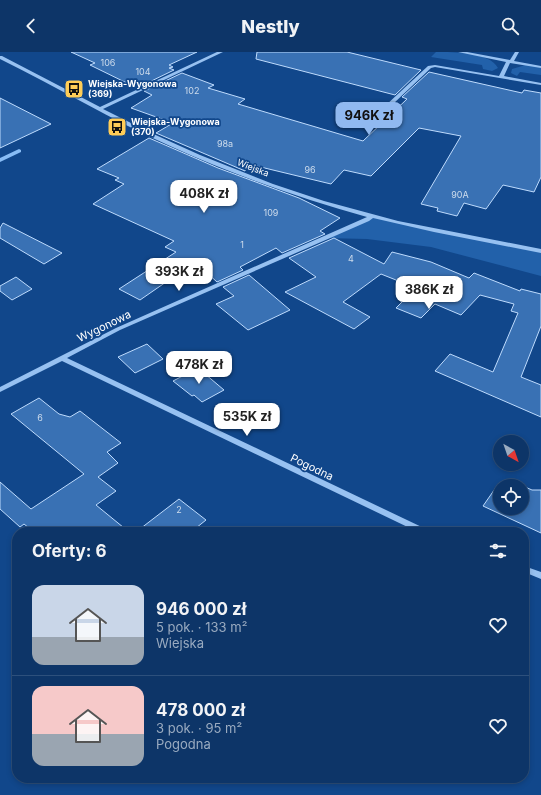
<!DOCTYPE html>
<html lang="pl">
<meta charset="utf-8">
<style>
body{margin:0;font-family:Inter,sans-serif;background:#163d6e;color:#f1f3f6;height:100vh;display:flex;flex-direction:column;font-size:15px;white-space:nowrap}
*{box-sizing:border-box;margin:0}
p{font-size:13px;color:#9aabc0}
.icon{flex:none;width:22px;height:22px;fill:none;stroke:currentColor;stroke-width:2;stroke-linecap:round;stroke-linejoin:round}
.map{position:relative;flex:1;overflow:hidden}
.sheet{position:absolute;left:12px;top:475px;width:517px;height:256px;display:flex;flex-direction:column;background:#0d3568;border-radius:16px;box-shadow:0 2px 6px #0003,0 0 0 1px #2d507c}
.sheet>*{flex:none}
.needle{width:26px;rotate:140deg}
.tools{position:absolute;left:493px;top:383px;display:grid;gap:8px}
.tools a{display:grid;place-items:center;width:36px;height:36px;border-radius:50%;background:#0d3568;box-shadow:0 2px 6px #0003,0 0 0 1px #2d507c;font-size:20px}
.price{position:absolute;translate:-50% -34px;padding:0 9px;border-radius:8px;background:#fff;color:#222;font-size:13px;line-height:26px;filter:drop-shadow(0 1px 2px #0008)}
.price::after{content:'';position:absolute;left:50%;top:24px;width:12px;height:9px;margin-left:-6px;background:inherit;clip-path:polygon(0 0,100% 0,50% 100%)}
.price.active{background:#90b9f0;color:#111}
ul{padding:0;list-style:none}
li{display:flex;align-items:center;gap:12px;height:100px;padding:0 20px}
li+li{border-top:1px solid #2d507c}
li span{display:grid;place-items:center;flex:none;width:112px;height:80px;border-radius:12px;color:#555}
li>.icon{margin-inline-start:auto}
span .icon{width:48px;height:48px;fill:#fffc;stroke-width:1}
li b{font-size:17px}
h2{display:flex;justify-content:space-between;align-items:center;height:48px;padding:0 20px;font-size:17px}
header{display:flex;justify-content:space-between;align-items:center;height:52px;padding:0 20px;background:#0d3568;font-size:18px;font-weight:800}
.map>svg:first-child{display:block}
.green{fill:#2261aa}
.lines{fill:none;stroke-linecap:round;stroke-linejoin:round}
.stream{fill:#88bcf5;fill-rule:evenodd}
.building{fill:#3971b4;stroke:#bedbfd}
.minor{fill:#97c1f1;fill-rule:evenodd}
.labels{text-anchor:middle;stroke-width:3.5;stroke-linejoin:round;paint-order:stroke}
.number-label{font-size:9px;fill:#cedcec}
.far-poi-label{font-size:9px;font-weight:bold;fill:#fff;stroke:#11478b;text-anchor:start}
.far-street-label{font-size:9px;fill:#fff;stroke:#11478b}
.street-label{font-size:11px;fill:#fff;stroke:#11478b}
</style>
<header><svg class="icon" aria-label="back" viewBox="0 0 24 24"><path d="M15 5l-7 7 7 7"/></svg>Nestly<svg class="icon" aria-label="search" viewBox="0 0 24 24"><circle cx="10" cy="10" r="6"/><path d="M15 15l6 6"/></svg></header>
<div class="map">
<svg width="541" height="743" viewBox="0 0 541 743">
<rect width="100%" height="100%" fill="#11478b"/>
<g class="green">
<path d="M 436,0 C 453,0 490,0 498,16 L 492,19 L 483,17 L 482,13 L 431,5 Z"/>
<polygon points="529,12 541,15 541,23 520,20 517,24 511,21 512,17"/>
<polygon points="372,164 541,199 541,224 431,195 367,187 324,186"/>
</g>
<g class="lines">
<polygon class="stream" points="19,97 21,98 21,100 0,110 0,106"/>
</g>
<g class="building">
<polygon points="71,0 197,0 169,13 173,15 169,16 174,18 137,36 90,13 95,11"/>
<polygon points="257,0 347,0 421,18 395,43 256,7"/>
<polygon points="429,20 522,41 524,38 541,41 541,125 534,140 503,133 486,157 464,151 457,164 437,159 438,156 421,152 461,84 419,76 371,124 344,118 331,132 248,112 245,119 156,81 173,71 131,56 152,43 144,39 182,21 214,33 208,36 245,47 238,52 363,89 407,47 402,45"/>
<polygon points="0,46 51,72 0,96"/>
<polygon points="149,86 218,116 299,146 340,166 320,179 325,182 282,201 276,196 240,215 243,218 217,230 195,210 140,248 119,237 176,200 165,195 174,189 93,152 124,132 115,128 119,126 97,117"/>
<polygon points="3,171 62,201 44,212 0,186 0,176"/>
<polygon points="334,186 384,212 392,200 431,210 469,226 474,221 520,239 521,237 541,242 541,274 521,325 541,333 541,365 435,319 450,302 493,320 518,261 511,259 514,252 480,243 461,263 435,252 421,266 396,256 416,236 381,222 343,250 370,265 354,277 285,240 316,225 289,206"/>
<polygon points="249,223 290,258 248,278 216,252 234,244 223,235"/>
<polygon points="16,225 32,237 12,248 0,239 0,234"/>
<polygon points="147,292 163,307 135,321 118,305"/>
<polygon points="198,316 224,338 202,350 194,343 192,344 173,329"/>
<polygon points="39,346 59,362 70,365 80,359 121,391 107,400 118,411 98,425 116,439 96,453 129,480 34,480 24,472 20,475 0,457 0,430 31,457 84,422 11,362"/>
<polygon points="499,431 506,434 500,434 500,456 522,456 522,434 514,434 516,431 532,438 541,438 541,481 483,454"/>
<polygon points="179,447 206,468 191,480 136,480"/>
</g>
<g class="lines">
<g class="minor">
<path d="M 217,0 L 223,0 L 103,57 L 149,80 L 200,103 L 273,132 L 324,149 L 398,169 L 541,197 L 541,201 L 434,180 L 373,166 L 369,169 L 120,278 L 67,306 L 428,478 L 429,480 L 418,480 L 62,309 L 0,340 L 0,335 L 116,276 L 367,165 C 300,146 234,123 170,94 C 112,68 57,35 0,7 L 0,4 L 2,4 L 100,55 Z"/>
<polygon points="458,0 467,0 510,8 515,0 519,0 514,9 541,14 541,16 510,11 504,24 541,31 541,33 435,15 431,16 374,70 370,70 370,68 428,14 435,13 499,24 506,10"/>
<polygon points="524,514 541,520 541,527 524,520"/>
</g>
</g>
<defs>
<symbol id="bus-square" viewBox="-11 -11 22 22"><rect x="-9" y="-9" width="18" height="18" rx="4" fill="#ffcd57" stroke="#11478b"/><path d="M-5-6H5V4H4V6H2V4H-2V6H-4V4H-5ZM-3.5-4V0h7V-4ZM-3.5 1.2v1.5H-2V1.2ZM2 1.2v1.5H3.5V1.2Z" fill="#111"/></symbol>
</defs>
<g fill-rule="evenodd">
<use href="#bus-square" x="63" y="26" width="22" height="22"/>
<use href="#bus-square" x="106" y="64" width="22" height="22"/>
</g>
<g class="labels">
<g class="number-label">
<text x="108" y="14">106</text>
<text x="143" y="23">104</text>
<text x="192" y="42">102</text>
<text x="225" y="95">98a</text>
<text x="310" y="121">96</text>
<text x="460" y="146">90A</text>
<text x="271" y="164">109</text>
<text x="242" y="196">1</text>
<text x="351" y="210">4</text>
<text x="40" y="369">6</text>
<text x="179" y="461">2</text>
</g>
<g class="far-poi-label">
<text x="88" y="35">Wiejska-Wygonowa<tspan x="88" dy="10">(369)</tspan></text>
<text x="131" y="73">Wiejska-Wygonowa<tspan x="131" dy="10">(370)</tspan></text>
</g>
<g class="far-street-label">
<text transform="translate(253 116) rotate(21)" y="3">Wiejska</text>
</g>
<g class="street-label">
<text transform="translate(104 274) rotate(-26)" y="4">Wygonowa</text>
<text transform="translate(312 415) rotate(26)" y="4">Pogodna</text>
</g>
</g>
</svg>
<div class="tools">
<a><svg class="needle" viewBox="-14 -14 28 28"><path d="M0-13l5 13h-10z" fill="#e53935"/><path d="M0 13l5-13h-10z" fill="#9aabc0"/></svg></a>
<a><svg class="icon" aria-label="locate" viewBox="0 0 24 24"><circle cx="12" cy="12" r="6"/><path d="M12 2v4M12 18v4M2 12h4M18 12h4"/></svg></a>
</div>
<b class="price active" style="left:369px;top:84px">946K zł</b>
<b class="price" style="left:204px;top:162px">408K zł</b>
<b class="price" style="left:179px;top:240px">393K zł</b>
<b class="price" style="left:429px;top:258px">386K zł</b>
<b class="price" style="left:199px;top:333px">478K zł</b>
<b class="price" style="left:247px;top:385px">535K zł</b>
<section class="sheet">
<h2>Oferty: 6<svg class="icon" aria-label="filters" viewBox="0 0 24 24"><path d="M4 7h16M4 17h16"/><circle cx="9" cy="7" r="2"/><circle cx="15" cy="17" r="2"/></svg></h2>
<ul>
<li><span style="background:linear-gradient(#c9d6e8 65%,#9aa5b1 0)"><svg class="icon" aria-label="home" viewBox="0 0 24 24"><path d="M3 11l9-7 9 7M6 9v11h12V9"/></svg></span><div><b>946 000 zł</b><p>5 pok. · 133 m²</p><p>Wiejska</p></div><svg class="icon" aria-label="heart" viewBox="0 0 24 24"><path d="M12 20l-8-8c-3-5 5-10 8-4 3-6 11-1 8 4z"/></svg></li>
<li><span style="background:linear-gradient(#f6c9c9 60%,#9aa5b1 0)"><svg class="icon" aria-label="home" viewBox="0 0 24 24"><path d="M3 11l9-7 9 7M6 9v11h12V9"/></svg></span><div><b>478 000 zł</b><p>3 pok. · 95 m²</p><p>Pogodna</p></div><svg class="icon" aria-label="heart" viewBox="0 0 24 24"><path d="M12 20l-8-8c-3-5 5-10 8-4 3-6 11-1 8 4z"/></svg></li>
</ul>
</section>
</div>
